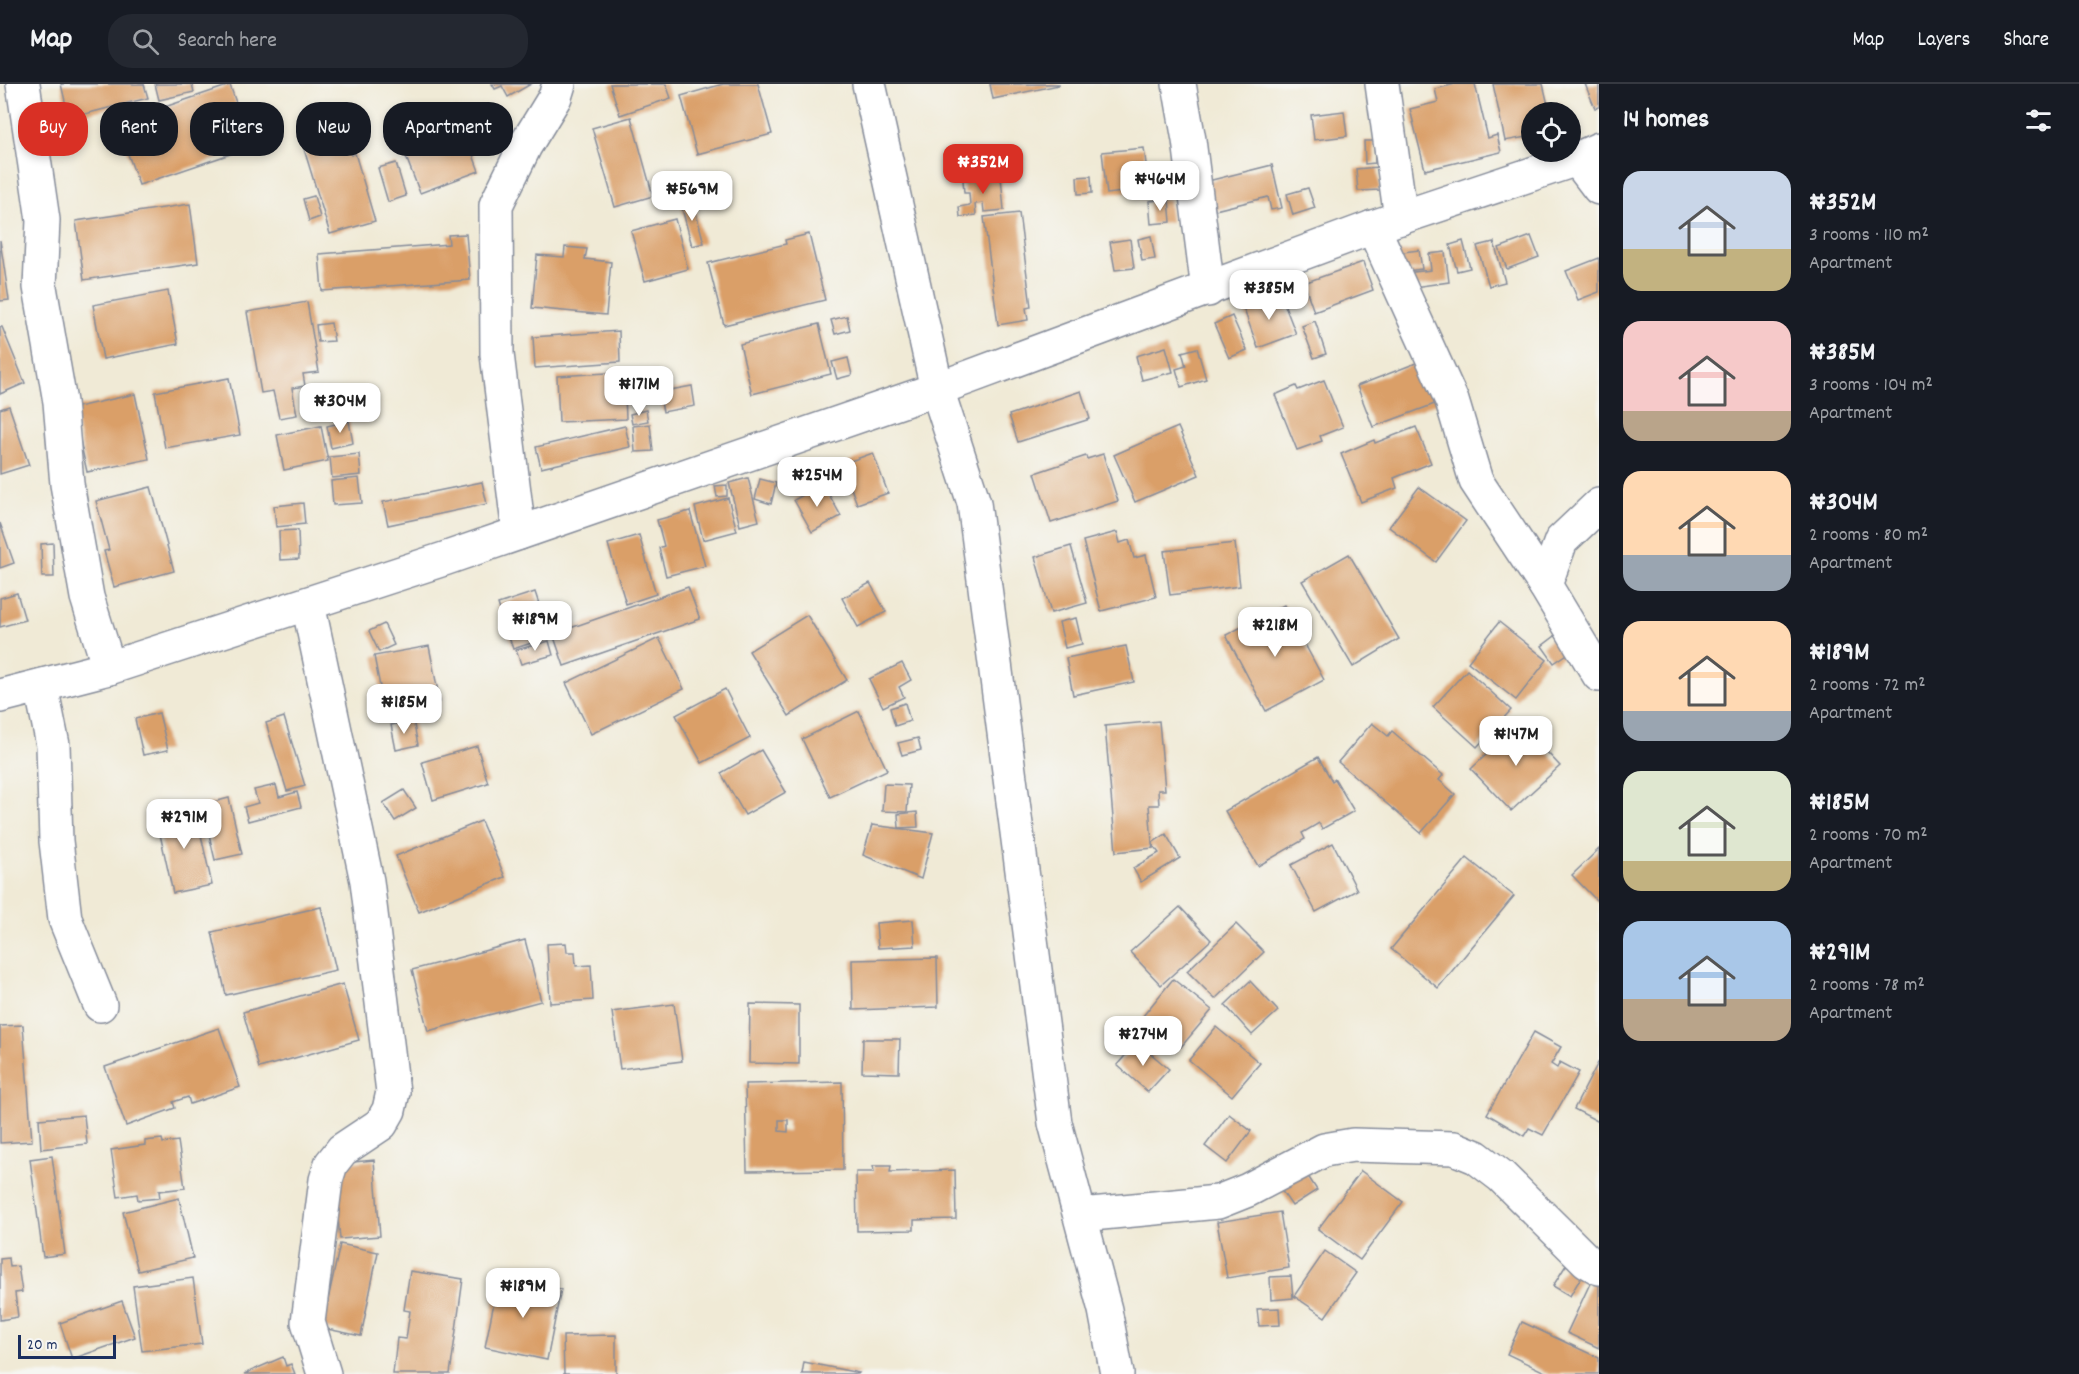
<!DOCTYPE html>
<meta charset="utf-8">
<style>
body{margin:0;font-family:Dekko,sans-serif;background:#242831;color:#f1f3f6;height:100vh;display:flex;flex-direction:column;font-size:22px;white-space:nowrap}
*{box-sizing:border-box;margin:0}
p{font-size:20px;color:#9ea1a6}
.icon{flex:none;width:33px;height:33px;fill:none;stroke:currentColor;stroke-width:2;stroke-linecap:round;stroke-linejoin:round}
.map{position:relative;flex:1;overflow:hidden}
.panel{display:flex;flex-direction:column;background:#171b24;width:480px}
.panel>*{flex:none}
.banner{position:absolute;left:18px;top:18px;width:570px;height:54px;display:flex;gap:12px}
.buttons{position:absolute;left:1521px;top:18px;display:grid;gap:12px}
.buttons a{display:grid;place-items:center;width:60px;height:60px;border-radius:50%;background:#171b24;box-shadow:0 3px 9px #0003;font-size:30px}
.scale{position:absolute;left:18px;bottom:15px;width:98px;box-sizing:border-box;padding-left:6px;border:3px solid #1b2f5e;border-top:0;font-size:16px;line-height:21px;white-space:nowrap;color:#1b2f5e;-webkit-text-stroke:4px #f6f6f2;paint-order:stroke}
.price{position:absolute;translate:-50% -51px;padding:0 14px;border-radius:12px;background:#fff;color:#222;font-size:20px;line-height:39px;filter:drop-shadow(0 2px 3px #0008)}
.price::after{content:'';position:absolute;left:50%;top:36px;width:18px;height:14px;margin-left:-9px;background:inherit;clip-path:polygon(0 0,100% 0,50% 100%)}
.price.current{background:#d93025;color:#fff}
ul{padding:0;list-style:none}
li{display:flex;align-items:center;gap:18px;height:150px;padding:0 24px}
li span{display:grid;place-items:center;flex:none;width:168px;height:120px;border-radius:18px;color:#555}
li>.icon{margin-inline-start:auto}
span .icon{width:72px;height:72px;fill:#fffc;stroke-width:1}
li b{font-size:26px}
h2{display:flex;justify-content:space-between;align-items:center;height:72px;padding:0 24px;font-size:26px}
.chip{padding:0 21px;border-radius:24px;background:#171b24;box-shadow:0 3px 9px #0003;font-size:21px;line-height:54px}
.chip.current{background:#d93025;color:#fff}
header{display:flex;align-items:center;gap:36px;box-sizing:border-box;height:84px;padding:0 30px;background:#171b24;border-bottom:2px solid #363941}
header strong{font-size:28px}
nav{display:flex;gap:33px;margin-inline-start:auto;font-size:21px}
.search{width:420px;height:54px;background:#242831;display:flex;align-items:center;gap:15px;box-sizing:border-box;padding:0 21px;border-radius:24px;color:#9ea1a6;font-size:22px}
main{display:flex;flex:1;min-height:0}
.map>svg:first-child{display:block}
.building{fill:#da9f68;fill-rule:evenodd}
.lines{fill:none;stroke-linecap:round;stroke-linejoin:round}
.minor-casing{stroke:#868c9a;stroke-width:36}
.minor{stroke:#fff;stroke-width:33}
</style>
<header>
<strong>Map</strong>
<div class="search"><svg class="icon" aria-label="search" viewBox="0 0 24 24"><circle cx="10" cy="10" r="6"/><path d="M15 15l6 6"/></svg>Search here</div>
<nav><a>Map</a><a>Layers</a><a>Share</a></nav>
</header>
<main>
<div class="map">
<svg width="1599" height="1290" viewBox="0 0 1599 1290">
<rect width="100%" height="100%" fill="#f6f6f2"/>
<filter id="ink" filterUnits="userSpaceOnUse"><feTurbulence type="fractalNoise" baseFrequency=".0167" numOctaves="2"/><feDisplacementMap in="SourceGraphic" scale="12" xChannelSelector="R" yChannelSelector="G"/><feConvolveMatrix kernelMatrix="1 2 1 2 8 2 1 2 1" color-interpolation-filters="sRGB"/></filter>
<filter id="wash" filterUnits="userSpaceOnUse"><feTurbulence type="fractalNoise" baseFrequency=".008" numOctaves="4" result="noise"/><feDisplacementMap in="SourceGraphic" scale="24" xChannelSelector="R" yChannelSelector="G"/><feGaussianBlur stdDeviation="1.35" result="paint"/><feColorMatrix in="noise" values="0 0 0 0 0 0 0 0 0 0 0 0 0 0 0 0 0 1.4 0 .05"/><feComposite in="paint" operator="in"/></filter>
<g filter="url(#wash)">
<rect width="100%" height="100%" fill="#f0ead6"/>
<g id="blocks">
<g class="building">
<polygon points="61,0 144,0 148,14 69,34"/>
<polygon points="155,0 192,0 194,8 159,16"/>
<polygon points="492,0 531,0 508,13 502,2 495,5"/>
<polygon points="610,0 666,0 671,14 620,31"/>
<polygon points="723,0 758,0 772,50 697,70 681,12"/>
<polygon points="990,0 1059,0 1059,1 993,15"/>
<polygon points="1455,0 1475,0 1488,54 1497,51 1501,68 1425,86 1410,25 1438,18 1435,5"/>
<polygon points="1493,0 1543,0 1548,21 1560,19 1562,28 1532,28 1532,52 1505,57"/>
<polygon points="1585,0 1599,0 1599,23 1595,24"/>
<polygon points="230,1 251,63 139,101 117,39"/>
<polygon points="456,25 479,87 420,109 396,47"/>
<polygon points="1344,27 1347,52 1314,56 1311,31"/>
<polygon points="631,33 653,112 615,123 592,44"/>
<polygon points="334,57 337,67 349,63 351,71 355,69 375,137 330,150 304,65"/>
<polygon points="1364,57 1374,57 1375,79 1365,80"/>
<polygon points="1144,64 1147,88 1154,87 1156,104 1107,110 1102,68"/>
<polygon points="396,79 406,112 388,118 378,84"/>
<polygon points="1272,81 1282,124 1271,126 1268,113 1207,128 1200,99"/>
<polygon points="1378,83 1380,106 1358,107 1356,85"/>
<polygon points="1091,92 1092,109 1078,110 1077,93"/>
<polygon points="1001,93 1004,126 984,128 983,119 975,120 976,131 960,133 959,123 970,121 969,109 964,109 963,96"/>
<polygon points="1308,104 1315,124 1293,131 1287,110"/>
<polygon points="314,112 320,133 309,137 303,115"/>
<polygon points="692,114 704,159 692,162 680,117"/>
<polygon points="1169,115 1171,138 1151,140 1149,117"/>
<polygon points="190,120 198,179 84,196 76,137"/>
<polygon points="1019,129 1031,223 1026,224 1028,236 998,241 984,133"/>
<polygon points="675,135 688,185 645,197 631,147"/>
<polygon points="466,150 470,196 322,207 319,170 449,160 448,151"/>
<polygon points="809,150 825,216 724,241 708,179 786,160 785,156"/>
<polygon points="1151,152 1155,175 1142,177 1138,155"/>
<polygon points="1531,152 1539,173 1507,185 1499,164"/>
<polygon points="1130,155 1134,184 1115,186 1110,158"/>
<polygon points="0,156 9,216 0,217"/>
<polygon points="1463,157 1470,184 1457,187 1450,161"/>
<polygon points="1494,158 1505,198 1489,202 1477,162"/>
<polygon points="565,163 587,165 585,175 611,178 606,231 532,224 537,171 564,173"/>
<polygon points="1419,166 1422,185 1398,188 1395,169"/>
<polygon points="1445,168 1449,198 1407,204 1405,189 1431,186 1429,170"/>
<polygon points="1599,174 1599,208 1578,216 1566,187"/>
<polygon points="1363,178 1373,206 1314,228 1304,199"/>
<polygon points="168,207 178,260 103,275 93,221"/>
<polygon points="1280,209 1296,250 1258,264 1243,223"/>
<polygon points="307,218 319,288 303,290 305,302 292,304 297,331 279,334 273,307 261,309 247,228"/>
<polygon points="847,232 850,246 835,250 831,236"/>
<polygon points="1232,232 1247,266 1229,274 1214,240"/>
<polygon points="1315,237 1326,270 1314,274 1302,242"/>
<polygon points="331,239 334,257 318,258 316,241"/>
<polygon points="819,240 831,290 752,310 740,260"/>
<polygon points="0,243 2,243 25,299 0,310"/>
<polygon points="619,247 620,278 535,284 533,253"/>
<polygon points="1166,263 1173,288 1142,296 1136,272"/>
<polygon points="1197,264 1206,295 1181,303 1176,285 1186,282 1182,268"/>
<polygon points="848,274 852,291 837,295 832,278"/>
<polygon points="1424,276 1440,318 1373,343 1357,302"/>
<polygon points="624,288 626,335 559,338 557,292"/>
<polygon points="229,294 240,351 165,364 155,308"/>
<polygon points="1324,296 1343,343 1320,352 1322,357 1297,366 1275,311 1296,302 1298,306"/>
<polygon points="692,302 695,322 663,328 659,308"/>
<polygon points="1081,307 1090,335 1018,358 1009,331"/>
<polygon points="135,310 149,375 87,388 73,324"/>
<polygon points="9,322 29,381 0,390 0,325"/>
<polygon points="646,326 648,337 632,340 630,330"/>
<polygon points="349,337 353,359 331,364 327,342"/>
<polygon points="650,340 653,367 635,368 633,342"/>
<polygon points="321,342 328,377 284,386 277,351"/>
<polygon points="625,342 630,363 541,384 536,363"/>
<polygon points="1178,343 1199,391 1135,418 1114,371"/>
<polygon points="1416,343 1431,379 1394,394 1397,404 1361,418 1341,370 1374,356 1375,359"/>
<polygon points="873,369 888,409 857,420 842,380"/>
<polygon points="359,370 361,391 332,394 330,373"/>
<polygon points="1103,370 1118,417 1051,439 1035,389 1086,372 1087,375"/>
<polygon points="359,394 362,419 333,421 331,397"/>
<polygon points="748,394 759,437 740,442 729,399"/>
<polygon points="760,395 776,399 771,420 755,415"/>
<polygon points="482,398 487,420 388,441 383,418"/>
<polygon points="823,400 841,432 812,448 794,416"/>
<polygon points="727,401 727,412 717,413 715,402"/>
<polygon points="151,403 174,487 114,503 104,467 109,466 96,417"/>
<polygon points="1419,403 1466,437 1436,478 1389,443"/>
<polygon points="728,414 737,447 703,456 695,423"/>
<polygon points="303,419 305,440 276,443 274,422"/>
<polygon points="690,427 705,482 666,492 659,464 664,462 657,436"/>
<polygon points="0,439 14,479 0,484"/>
<polygon points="298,446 299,475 280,476 279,447"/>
<polygon points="1117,448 1120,459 1129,456 1134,474 1146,471 1156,513 1101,527 1083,457"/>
<polygon points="639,451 656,510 626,520 608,460"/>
<polygon points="53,459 54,493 42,493 41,460"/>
<polygon points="1235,459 1240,502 1170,511 1164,467"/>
<polygon points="1071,462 1087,519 1051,529 1035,473"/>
<polygon points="1349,470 1399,555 1353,583 1302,497"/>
<polygon points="870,499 886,528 858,543 842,514"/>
<polygon points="688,503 700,535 564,582 553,550"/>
<polygon points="535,508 550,553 513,565 498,520"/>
<polygon points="17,509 25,536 0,543 0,514"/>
<polygon points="1284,521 1324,596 1266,627 1226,551"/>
<polygon points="807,531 847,596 789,632 749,567"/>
<polygon points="1076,534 1082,560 1065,564 1059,538"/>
<polygon points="1499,538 1547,576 1516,616 1468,578"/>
<polygon points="384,540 394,561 379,568 369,547"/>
<polygon points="1563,546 1576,564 1554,579 1542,562"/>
<polygon points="659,554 684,605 591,650 566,599"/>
<polygon points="549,557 553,571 521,580 516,566"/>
<polygon points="429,562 440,618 385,628 374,572"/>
<polygon points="1126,562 1134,598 1073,611 1066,574"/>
<polygon points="902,579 911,596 899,603 904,613 883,623 869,595"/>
<polygon points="1467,586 1511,626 1477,663 1433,623"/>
<polygon points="725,605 750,654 702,679 676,631"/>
<polygon points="905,619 910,637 895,642 890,624"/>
<polygon points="859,627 887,686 830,713 802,655"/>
<polygon points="159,629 168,666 143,671 135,635"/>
<polygon points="284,633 305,702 287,707 266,639"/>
<polygon points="413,636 418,661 396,666 391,641"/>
<polygon points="1159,637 1165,706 1158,706 1159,721 1149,721 1152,759 1166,750 1180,774 1141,798 1133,784 1159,769 1152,760 1153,764 1116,768 1105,642"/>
<polygon points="1372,639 1388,652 1392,647 1443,691 1439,696 1455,710 1421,749 1338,678"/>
<polygon points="1520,639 1560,682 1511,727 1471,685"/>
<polygon points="918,654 921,666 902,671 898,659"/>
<polygon points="477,662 488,699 433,716 422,678"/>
<polygon points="761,666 786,708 745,731 721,689"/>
<polygon points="1318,673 1332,697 1335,695 1354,727 1322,745 1319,739 1302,749 1305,755 1258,782 1225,727"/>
<polygon points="884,700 909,701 907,728 882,727"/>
<polygon points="276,701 279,713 297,708 301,723 248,737 244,723 258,719 254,706"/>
<polygon points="404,706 416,724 395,737 383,719"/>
<polygon points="229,714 242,770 215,776 202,721"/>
<polygon points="195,724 212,801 173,809 156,732"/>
<polygon points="917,728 918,743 899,744 898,730"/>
<polygon points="481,737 505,793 419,828 396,772"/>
<polygon points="872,741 933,749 921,795 863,771"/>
<polygon points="1333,759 1357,806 1316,828 1291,781"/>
<polygon points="1599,765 1599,819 1572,791"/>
<polygon points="1467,774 1514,812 1438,904 1391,865"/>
<polygon points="321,823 336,886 226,911 212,848"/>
<polygon points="1180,823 1211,856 1161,901 1130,868"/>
<polygon points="913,836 915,862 878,864 876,839"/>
<polygon points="1236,840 1264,868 1215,915 1187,887"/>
<polygon points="525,856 541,917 428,947 412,886"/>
<polygon points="566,859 567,868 575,868 576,882 591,881 593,916 550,919 547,860"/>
<polygon points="937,874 938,923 853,926 852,876"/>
<polygon points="1173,895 1212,926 1181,963 1143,932"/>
<polygon points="1250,897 1278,927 1252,951 1225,921"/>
<polygon points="343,900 359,956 259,984 243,928"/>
<polygon points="674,920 682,977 620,985 612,928"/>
<polygon points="750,920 799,921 799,980 749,979"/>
<polygon points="23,941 32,1057 0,1059 0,942"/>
<polygon points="1216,943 1260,979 1232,1012 1189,976"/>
<polygon points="219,944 240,1003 190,1020 188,1013 173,1018 175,1024 126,1042 105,983"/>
<polygon points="1534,948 1561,963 1551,980 1557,984 1560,978 1579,988 1543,1051 1529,1044 1524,1052 1487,1030"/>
<polygon points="863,955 900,955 899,989 862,988"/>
<polygon points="1137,958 1169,985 1148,1008 1117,981"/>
<polygon points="1599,977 1599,1038 1574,1025"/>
<path d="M 842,998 L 843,1086 L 747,1087 L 745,1000 ZM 779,1036 L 788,1036 L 788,1048 L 779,1047 Z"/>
<polygon points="1229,1030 1251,1047 1227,1079 1205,1062"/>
<polygon points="84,1031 87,1060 41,1065 39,1035"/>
<polygon points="162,1055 163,1059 178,1057 185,1104 159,1107 160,1114 138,1116 137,1110 118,1113 111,1066 145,1061 145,1057"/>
<polygon points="52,1072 65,1170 43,1173 30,1075"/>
<polygon points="374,1076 380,1152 340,1155 333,1080"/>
<polygon points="873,1082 891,1082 890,1088 955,1086 956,1135 914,1136 914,1146 857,1147 856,1088 874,1088"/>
<polygon points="1304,1086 1317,1106 1292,1122 1279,1103"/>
<polygon points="1361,1087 1403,1118 1360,1176 1318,1145"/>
<polygon points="179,1114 193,1174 138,1187 123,1128"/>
<polygon points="1280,1128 1289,1184 1227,1194 1217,1138"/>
<polygon points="340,1160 378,1168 361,1252 322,1244"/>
<polygon points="1325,1167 1356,1189 1325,1233 1294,1212"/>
<polygon points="9,1174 10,1183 18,1182 22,1208 15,1209 18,1233 0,1236 0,1175"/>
<polygon points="1566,1181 1583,1190 1570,1212 1553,1202"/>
<polygon points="410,1187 463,1195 450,1290 393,1290 397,1254 406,1255 410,1227 404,1226"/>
<polygon points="1291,1192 1293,1214 1271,1216 1270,1193"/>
<polygon points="1593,1193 1599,1196 1599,1264 1567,1249"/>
<polygon points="193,1194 202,1260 142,1267 133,1202"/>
<polygon points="499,1194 561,1205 547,1276 485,1263"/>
<polygon points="122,1217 135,1253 72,1275 60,1239"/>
<polygon points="1279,1224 1280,1241 1259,1242 1257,1225"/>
<polygon points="1522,1238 1599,1274 1599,1290 1549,1290 1507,1270"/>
<polygon points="616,1251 616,1290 564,1290 563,1252"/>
<polygon points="283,1273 286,1282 291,1280 295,1290 244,1290"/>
<polygon points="804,1278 859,1289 858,1290 802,1290"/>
</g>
</g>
</g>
<g filter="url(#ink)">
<use href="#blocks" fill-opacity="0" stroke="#868c9a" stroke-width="1.5"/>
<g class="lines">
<defs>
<g id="minor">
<polyline points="23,0 43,136 40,203 60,318 67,400 87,513 109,584"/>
<polyline points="869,0 937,305 974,419 1055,1039 1105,1226 1117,1290"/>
<polyline points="1179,0 1189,56 1208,206"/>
<polyline points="1382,0 1401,134"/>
<polyline points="1577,75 1599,104"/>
<polyline points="1373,143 1452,317 1476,397 1545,501 1599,591"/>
<polyline points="519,449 497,270 496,121 525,62 555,13 559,0"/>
<polyline points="1545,501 1561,457 1599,421"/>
<polyline points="308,520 367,797 393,1008 389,1026 381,1040 342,1066 331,1080 326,1096 308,1238 324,1290"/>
<polyline points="41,602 53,661 56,757 65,835 100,921"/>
<polyline points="0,612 109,584 444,475 937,305 1373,143 1577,75 1599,65"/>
<polyline points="1081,1131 1218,1118 1248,1106 1324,1066 1353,1061 1454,1064 1476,1073 1501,1092 1587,1177 1599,1184"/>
</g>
</defs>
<use href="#minor" class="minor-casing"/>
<use href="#minor" class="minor"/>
</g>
</g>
</svg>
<div class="buttons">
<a><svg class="icon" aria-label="locate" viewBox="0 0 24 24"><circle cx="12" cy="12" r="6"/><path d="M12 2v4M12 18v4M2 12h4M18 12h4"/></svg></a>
</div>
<div class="scale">20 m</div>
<b class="price current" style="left:983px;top:111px">₦352M</b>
<b class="price" style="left:1160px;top:128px">₦464M</b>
<b class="price" style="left:692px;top:138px">₦569M</b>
<b class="price" style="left:1269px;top:237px">₦385M</b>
<b class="price" style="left:639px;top:333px">₦171M</b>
<b class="price" style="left:340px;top:350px">₦304M</b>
<b class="price" style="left:817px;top:424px">₦254M</b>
<b class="price" style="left:535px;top:568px">₦189M</b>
<b class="price" style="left:1275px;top:574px">₦218M</b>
<b class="price" style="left:404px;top:651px">₦185M</b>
<b class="price" style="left:1516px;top:683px">₦147M</b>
<b class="price" style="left:184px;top:766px">₦291M</b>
<b class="price" style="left:1143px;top:983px">₦274M</b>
<b class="price" style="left:523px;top:1235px">₦189M</b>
<div class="banner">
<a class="chip current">Buy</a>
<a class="chip">Rent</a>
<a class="chip">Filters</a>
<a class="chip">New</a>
<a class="chip">Apartment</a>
</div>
</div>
<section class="panel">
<h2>14 homes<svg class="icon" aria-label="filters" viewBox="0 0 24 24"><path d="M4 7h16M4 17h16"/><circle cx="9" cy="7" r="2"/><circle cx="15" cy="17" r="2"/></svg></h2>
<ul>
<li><span style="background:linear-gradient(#c9d6e8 65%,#c2b280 0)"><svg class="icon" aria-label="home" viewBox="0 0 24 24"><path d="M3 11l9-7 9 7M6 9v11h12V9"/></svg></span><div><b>₦352M</b><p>3 rooms · 110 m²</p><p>Apartment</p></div></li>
<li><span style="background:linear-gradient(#f6c9c9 75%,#b9a48a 0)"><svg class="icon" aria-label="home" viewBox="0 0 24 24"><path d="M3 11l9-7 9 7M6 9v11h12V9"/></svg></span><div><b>₦385M</b><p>3 rooms · 104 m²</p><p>Apartment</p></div></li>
<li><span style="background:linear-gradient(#ffd9b3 70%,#9aa5b1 0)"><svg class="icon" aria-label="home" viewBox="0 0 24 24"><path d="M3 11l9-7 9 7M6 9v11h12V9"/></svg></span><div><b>₦304M</b><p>2 rooms · 80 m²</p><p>Apartment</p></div></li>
<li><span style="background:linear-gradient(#ffd9b3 75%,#9aa5b1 0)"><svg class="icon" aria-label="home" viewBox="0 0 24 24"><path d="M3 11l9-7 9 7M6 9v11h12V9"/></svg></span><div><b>₦189M</b><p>2 rooms · 72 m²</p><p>Apartment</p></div></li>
<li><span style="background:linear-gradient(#dfe7d0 75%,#c2b280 0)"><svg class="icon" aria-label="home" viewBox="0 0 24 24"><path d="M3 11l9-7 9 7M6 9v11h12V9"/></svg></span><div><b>₦185M</b><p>2 rooms · 70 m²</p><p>Apartment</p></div></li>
<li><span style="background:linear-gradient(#a9c7e8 65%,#b9a48a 0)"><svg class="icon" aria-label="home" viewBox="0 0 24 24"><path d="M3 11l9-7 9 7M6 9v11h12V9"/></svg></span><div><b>₦291M</b><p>2 rooms · 78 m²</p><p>Apartment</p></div></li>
</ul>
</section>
</main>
